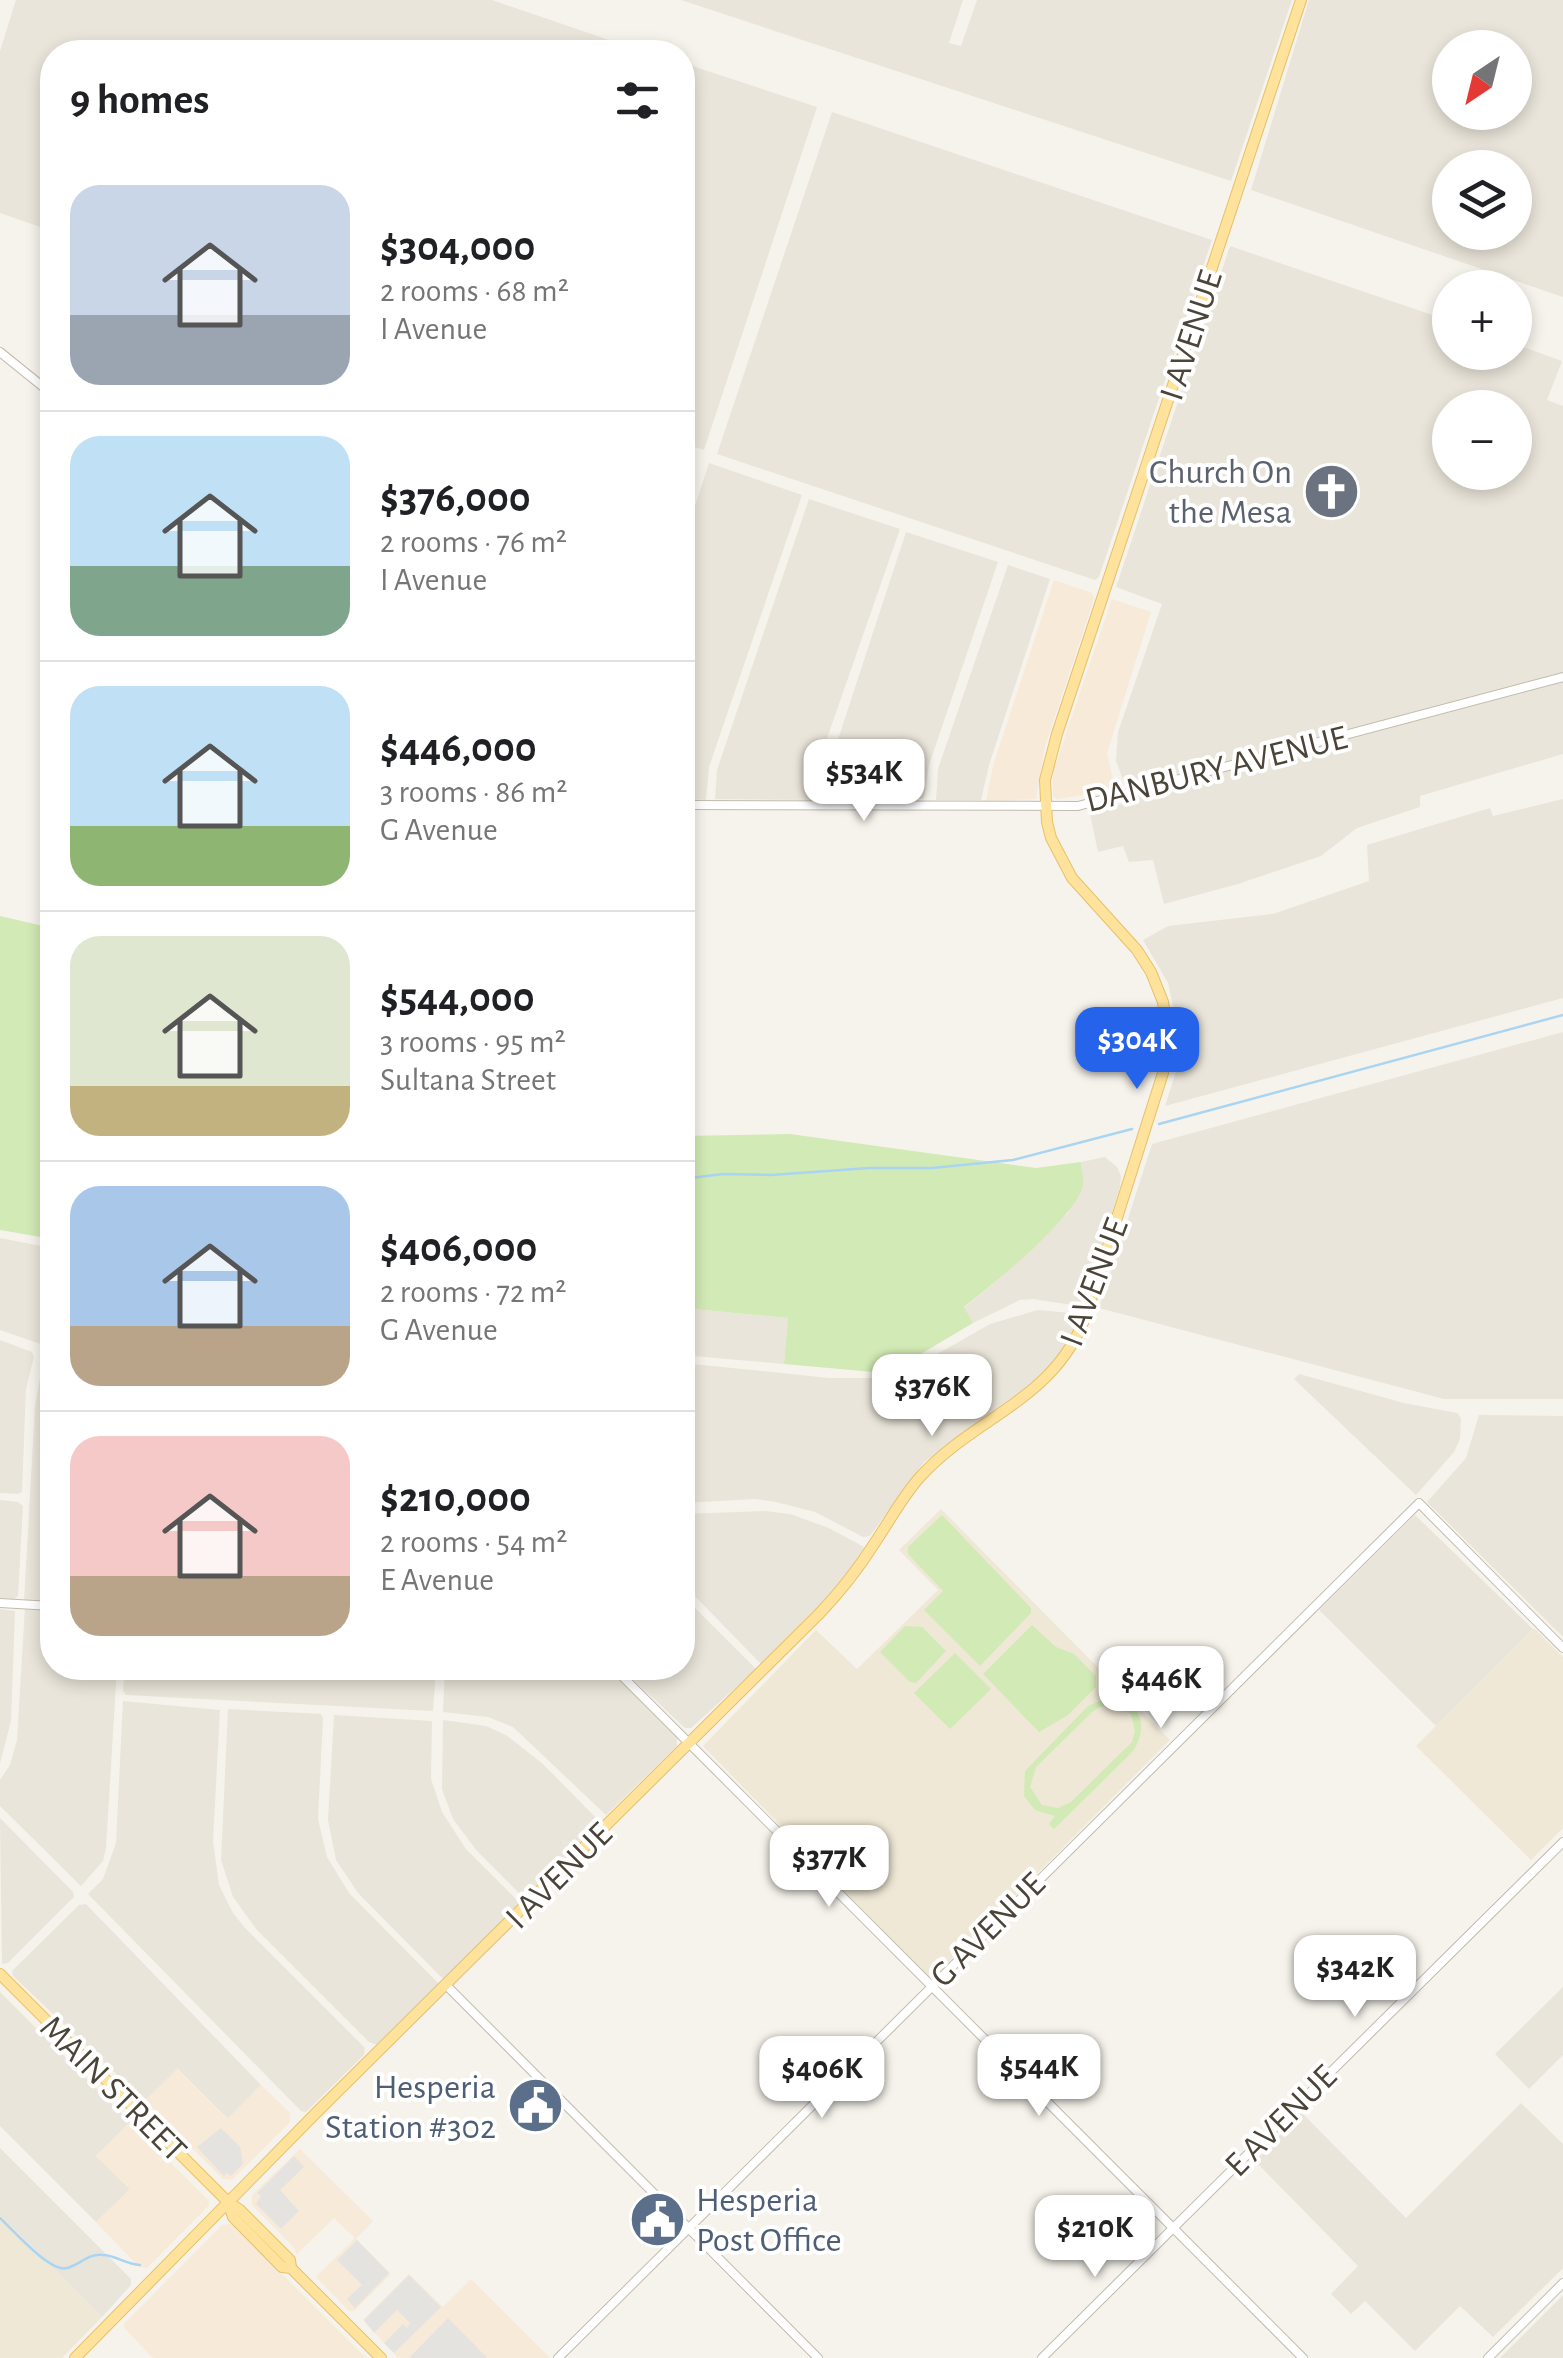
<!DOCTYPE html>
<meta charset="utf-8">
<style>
body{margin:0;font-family:"Alegreya Sans",sans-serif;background:#f6f6f6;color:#202124;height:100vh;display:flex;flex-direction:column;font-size:38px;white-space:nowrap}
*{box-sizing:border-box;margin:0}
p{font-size:32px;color:#757577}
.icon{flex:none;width:55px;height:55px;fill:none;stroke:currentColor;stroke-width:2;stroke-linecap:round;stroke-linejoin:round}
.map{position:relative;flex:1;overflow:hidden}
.details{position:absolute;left:40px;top:40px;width:655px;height:1640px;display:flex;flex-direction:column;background:#fff;border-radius:40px;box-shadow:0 5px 15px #0003}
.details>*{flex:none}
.needle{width:65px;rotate:215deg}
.tools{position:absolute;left:1432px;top:30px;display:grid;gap:20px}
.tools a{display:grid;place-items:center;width:100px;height:100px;border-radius:50%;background:#fff;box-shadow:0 5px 15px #0003;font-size:50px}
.price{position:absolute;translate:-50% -85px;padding:0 22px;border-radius:20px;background:#fff;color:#222;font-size:32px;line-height:65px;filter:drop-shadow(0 2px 5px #0008)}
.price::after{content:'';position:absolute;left:50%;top:60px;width:30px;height:22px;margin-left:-15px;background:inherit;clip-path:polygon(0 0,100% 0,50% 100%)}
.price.current{background:#2563eb;color:#fff}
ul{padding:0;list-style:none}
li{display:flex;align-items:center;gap:30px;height:250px;padding:0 30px}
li+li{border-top:2px solid #e0e0e0}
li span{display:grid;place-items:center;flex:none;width:280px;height:200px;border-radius:30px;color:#555}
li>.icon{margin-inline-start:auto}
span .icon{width:120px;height:120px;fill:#fffc;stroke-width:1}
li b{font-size:42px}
h2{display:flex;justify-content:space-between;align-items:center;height:120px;padding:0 30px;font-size:42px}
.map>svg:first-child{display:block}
.residential{fill:#eae5da;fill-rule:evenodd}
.commercial{fill:#f7ead8}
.education{fill:#efe8d6}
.green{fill:#d2eab5;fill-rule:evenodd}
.parking{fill:#e5e3e0}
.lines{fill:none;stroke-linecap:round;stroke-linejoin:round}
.stream{stroke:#a9d4f2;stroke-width:2.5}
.minor-casing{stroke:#c2bbae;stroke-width:10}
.major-casing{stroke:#e6c16a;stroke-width:12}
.minor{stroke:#fff;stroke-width:8}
.major{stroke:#ffe39c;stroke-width:10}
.labels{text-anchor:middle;stroke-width:8;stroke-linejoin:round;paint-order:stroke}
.street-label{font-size:35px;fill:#4b4439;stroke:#fff}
.worship-label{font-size:35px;fill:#5b616d;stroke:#fff;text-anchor:end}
.service-label{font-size:35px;fill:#4e5e75;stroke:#fff;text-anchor:end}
</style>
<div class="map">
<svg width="1563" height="2358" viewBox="0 0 1563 2358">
<rect width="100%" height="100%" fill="#f6f3ec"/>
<g class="residential">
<polygon points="16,0 492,0 618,43 615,52 52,52 52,231 0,213 0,51"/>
<polygon points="681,0 963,0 949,43 961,46 977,0 1292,0 1231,181"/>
<path d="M 1309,0 L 1563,0 L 1563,297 L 1251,190 ZM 1450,48 L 1515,48 L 1515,112 L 1450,112 ZM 1450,168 L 1515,168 L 1515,232 L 1450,232 Z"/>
<polygon points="683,63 817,107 704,450 683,443"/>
<polygon points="832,112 1212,240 1099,577 1095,580 717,454"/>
<path d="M 1230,246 L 1450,321 L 1450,352 L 1515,352 L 1515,344 L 1562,361 L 1547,400 L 1563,406 L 1563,754 L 1420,796 L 1420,807 L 1357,828 L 1321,856 L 1238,884 L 1164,904 L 1153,860 L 1129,862 L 1123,846 L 1098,852 L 1090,814 L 1131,801 L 1116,761 L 1118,732 L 1162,604 L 1116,587 ZM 1450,408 L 1515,408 L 1515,472 L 1450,472 Z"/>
<polygon points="709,463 802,495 709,767 706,800 683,799 683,543"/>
<polygon points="809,499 900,529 816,770 814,800 715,799 717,770"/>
<polygon points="906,532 998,562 929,765 924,799 827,799 827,773"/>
<polygon points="1008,565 1050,579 989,765 981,800 936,800 938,769"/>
<polygon points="1563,799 1563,998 1165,1106 1179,1062 1179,1034 1168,983 1143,940 1168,926 1273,914 1369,881 1367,845 1490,808 1493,816"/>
<polygon points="1563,1032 1563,1399 1444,1399 1099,1308 1152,1144"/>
<polygon points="1105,1157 1117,1167 1121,1176 1120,1187 1084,1303 1079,1306 1033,1299 1020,1300 973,1323 964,1308 1000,1278 1067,1214 1083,1185 1081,1162"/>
<polygon points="0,1238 52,1248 52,1348 0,1330"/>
<polygon points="682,1308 788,1318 784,1364 683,1355"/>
<polygon points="1038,1310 1071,1313 1079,1317 1060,1357 1026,1392 924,1462 870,1536 863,1537 815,1512 776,1502 755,1499 683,1503 683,1363 829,1378 877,1378 913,1368 990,1324"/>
<polygon points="0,1340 32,1352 34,1357 26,1389 22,1492 18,1494 0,1493"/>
<polygon points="44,1356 52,1359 52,1603 24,1601 35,1406"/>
<polygon points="1299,1374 1404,1403 1457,1413 1461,1418 1460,1439 1454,1452 1416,1495 1294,1379"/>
<polygon points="1479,1415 1563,1416 1563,1637 1427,1502 1466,1458"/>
<polygon points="0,1500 18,1502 23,1506 18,1596 14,1599 0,1598"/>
<polygon points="765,1511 790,1514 829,1528 864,1547 861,1557 830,1597 761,1664 683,1584 682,1514"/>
<polygon points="1415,1515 1533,1629 1436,1726 1319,1610"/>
<polygon points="683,1596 756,1669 691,1728 685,1728 621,1668 682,1668"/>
<polygon points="25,1607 52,1610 52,1668 117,1668 106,1848 103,1861 81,1886 0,1806 0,1780 10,1765 17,1740"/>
<polygon points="0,1609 15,1611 11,1721 0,1763"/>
<polygon points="125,1668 436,1668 433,1711 126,1695 123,1691"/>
<polygon points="445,1668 607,1668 677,1738 677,1746 606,1815 513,1727 488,1717 443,1712"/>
<polygon points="123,1701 220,1710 213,1841 219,1885 233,1913 246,1929 365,2048 364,2055 306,2112 301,2111 88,1894 103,1879 116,1843"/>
<polygon points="228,1709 321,1714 323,1718 318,1819 327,1857 349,1893 439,1984 377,2045 369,2042 257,1930 233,1897 221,1860"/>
<polygon points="334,1715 432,1721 431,1779 442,1812 466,1849 521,1904 444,1980 358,1893 336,1860 328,1820"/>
<polygon points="443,1720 486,1726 506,1735 543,1764 600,1822 525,1899 477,1851 453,1819 442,1789"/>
<polygon points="0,1818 73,1892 74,1897 8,1963 2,1964"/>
<polygon points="86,1904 261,2085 228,2119 178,2069 145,2101 13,1976 12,1971 79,1905"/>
<polygon points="1563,1987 1563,2055 1529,2089 1495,2054"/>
<polygon points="0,1992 130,2122 96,2156 130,2189 96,2222 0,2126"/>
<polygon points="1521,2103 1563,2144 1563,2268 1493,2337 1460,2306 1415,2351 1365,2301 1351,2314 1331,2294 1358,2266 1255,2161 1302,2113 1406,2218"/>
<polygon points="0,2148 131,2279 131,2285 102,2317 0,2215"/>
<polygon points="1563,2295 1563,2358 1500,2358"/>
</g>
<g class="commercial">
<polygon points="1054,580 1092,593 1094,599 1045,746 1036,799 986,801 993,766"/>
<polygon points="1112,599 1151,612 1107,753 1115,790 1057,799 1053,796 1053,772"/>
<polygon points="177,2069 227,2119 261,2085 290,2113 290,2122 232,2180 223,2179 145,2101"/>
<polygon points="130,2122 209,2201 209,2205 147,2268 139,2267 96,2222 130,2189 96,2156"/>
<polygon points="300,2149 373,2221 356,2239 391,2274 354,2311 349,2311 316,2277 355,2238 334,2218 296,2255 295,2249 252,2205 252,2195"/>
<polygon points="232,2224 366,2358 153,2358 124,2328 124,2324 222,2225"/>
<polygon points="409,2274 443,2307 471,2279 550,2358 398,2358 363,2320"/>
</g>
<g class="education">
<polygon points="941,1509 1170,1740 931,1980 703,1746 816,1630 857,1669 938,1590 899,1550"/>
<polygon points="1534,1628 1563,1657 1563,1828 1531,1860 1416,1746"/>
<polygon points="0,2215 102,2317 62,2358 0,2358"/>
</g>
<g class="green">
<polygon points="0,916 52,928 52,1239 0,1230"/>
<path d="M 790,1134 L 1036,1168 L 1081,1162 C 1081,1168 1084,1179 1083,1185 C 1075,1219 993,1284 964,1307 L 973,1323 L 904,1364 L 873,1372 L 784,1364 L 788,1318 L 683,1308 L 682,1136 Z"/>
<polygon points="942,1515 1031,1608 1031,1613 980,1666 924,1610 943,1591 908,1554 908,1547"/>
<polygon points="1032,1625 1056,1647 1074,1654 1096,1676 1096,1687 1068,1715 1039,1732 983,1674"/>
<polygon points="905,1626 922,1627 946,1651 916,1683 910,1682 880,1652"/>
<polygon points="955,1653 991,1689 950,1729 914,1693"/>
<path d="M 1111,1696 C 1140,1703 1149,1724 1134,1750 L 1054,1829 L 1049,1824 L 1055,1816 L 1035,1810 L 1024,1796 L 1025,1771 L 1088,1706 ZM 1113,1704 L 1131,1714 L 1135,1731 L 1132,1742 L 1071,1802 L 1058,1808 L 1042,1805 L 1030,1787 L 1036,1767 L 1092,1712 L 1099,1707 Z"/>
</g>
<g class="parking">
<polygon points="221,2128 240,2147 243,2164 231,2176 227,2173 224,2176 197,2147"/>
<polygon points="294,2156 304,2167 280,2190 299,2211 281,2229 256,2204 261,2196 257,2193"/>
<polygon points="357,2240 389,2273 355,2308 347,2299 362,2285 337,2260"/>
<polygon points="409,2275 441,2307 394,2353 384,2343 403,2324 407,2328 410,2323 397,2310 374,2333 364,2320"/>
<polygon points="448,2318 473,2343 487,2358 409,2358"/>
</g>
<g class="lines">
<g class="stream">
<polyline points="1159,1124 1563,1015"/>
<polyline points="682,1179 723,1174 771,1175 869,1168 932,1168 1013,1160 1132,1129"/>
<path d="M 0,2218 C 13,2230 50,2273 67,2268 C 80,2265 88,2253 103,2255 C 114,2255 126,2264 140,2265"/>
</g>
<defs>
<g id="minor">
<polyline points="0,352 52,394"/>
<polyline points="682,805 1078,806 1563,677"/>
<polyline points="0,1603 52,1606"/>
<polyline points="614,1668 1303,2358"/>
<polyline points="447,1986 818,2358"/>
<polyline points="558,2358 1419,1503 1563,1648"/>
<polyline points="1042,2358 1563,1842"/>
<polyline points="1488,2358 1563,2283"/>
</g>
<g id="major">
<polyline points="0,1974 228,2202 240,2210 290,2260 291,2268"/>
<polyline points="228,2202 233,2217 282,2267 291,2268 381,2358"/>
<path d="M 75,2358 L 316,2113 L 819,1614 C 841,1591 859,1568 876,1541 C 890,1520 903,1496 920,1477 C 976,1415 1057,1400 1087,1312 L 1163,1073 L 1167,1029 L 1163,1002 L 1151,972 L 1137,950 L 1072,878 L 1051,838 L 1047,822 L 1045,780 L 1057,734 L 1301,0"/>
</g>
</defs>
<use href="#minor" class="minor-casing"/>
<use href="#major" class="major-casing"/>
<use href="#minor" class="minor"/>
<use href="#major" class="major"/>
</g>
<defs>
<symbol id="church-disc" viewBox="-11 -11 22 22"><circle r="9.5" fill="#6b7280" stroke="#fff"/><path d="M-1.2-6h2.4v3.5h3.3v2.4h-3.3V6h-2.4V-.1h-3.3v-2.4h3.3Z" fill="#fff"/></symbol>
<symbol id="civic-disc" viewBox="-11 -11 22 22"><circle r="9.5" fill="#5c6f8a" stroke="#fff"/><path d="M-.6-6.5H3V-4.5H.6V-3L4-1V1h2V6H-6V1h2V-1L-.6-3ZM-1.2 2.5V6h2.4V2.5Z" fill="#fff"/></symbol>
</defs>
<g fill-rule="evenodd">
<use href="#church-disc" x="1300" y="460" width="63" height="63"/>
<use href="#civic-disc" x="504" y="2074" width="63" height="63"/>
<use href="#civic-disc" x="626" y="2188" width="63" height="63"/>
</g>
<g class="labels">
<g class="street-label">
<text transform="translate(1190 335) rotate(-72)" y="12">I AVENUE</text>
<text transform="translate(1216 768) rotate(-14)" y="12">DANBURY AVENUE</text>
<text transform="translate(1093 1282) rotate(-69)" y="12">I AVENUE</text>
<text transform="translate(558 1875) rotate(-45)" y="12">I AVENUE</text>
<text transform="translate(987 1929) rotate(-45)" y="12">G AVENUE</text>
<text transform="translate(114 2088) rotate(45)" y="12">MAIN STREET</text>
<text transform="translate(1280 2120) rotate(-45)" y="12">E AVENUE</text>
</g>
<g class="worship-label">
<text x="1292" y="483">Church On<tspan x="1292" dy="40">the Mesa</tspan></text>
</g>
<g class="service-label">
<text x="496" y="2098">Hesperia<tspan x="496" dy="40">Station #302</tspan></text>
<text x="696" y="2211" text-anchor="start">Hesperia<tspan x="696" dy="40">Post Office</tspan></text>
</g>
</g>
</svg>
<div class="tools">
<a><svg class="needle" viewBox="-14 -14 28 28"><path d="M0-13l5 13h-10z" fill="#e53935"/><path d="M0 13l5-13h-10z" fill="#757577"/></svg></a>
<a><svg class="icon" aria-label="layers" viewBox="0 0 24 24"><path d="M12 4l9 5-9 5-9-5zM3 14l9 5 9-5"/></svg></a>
<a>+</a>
<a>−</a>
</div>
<b class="price" style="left:864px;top:824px">$534K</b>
<b class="price current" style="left:1137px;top:1092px">$304K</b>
<b class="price" style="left:932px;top:1439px">$376K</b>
<b class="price" style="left:1161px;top:1731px">$446K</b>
<b class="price" style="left:829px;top:1910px">$377K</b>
<b class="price" style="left:1355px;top:2020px">$342K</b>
<b class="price" style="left:1039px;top:2119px">$544K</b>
<b class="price" style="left:822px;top:2121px">$406K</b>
<b class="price" style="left:1095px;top:2280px">$210K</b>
<section class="details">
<h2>9 homes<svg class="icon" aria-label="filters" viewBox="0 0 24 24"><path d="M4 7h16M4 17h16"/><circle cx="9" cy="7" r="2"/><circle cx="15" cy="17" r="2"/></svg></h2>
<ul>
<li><span style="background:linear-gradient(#c9d6e8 65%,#9aa5b1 0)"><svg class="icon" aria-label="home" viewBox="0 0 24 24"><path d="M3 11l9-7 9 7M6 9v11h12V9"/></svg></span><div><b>$304,000</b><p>2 rooms · 68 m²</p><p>I Avenue</p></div></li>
<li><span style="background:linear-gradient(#bfe0f5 65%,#7fa58c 0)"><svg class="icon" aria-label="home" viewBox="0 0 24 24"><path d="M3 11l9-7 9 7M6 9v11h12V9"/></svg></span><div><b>$376,000</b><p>2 rooms · 76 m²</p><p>I Avenue</p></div></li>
<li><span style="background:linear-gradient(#bfe0f5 70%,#8fb573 0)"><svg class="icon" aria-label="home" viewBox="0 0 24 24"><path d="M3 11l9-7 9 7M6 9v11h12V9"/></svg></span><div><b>$446,000</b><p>3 rooms · 86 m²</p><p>G Avenue</p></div></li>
<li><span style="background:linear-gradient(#dfe7d0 75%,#c2b280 0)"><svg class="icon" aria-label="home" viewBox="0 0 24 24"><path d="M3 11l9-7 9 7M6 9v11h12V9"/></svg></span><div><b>$544,000</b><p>3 rooms · 95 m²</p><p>Sultana Street</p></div></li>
<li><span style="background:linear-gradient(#a9c7e8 70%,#b9a48a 0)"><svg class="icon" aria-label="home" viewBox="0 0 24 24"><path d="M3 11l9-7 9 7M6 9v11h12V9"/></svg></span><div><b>$406,000</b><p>2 rooms · 72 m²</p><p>G Avenue</p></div></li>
<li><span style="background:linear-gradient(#f6c9c9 70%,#b9a48a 0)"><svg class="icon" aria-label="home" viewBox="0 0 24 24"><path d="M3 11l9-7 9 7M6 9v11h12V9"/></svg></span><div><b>$210,000</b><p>2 rooms · 54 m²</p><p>E Avenue</p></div></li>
</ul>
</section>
</div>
